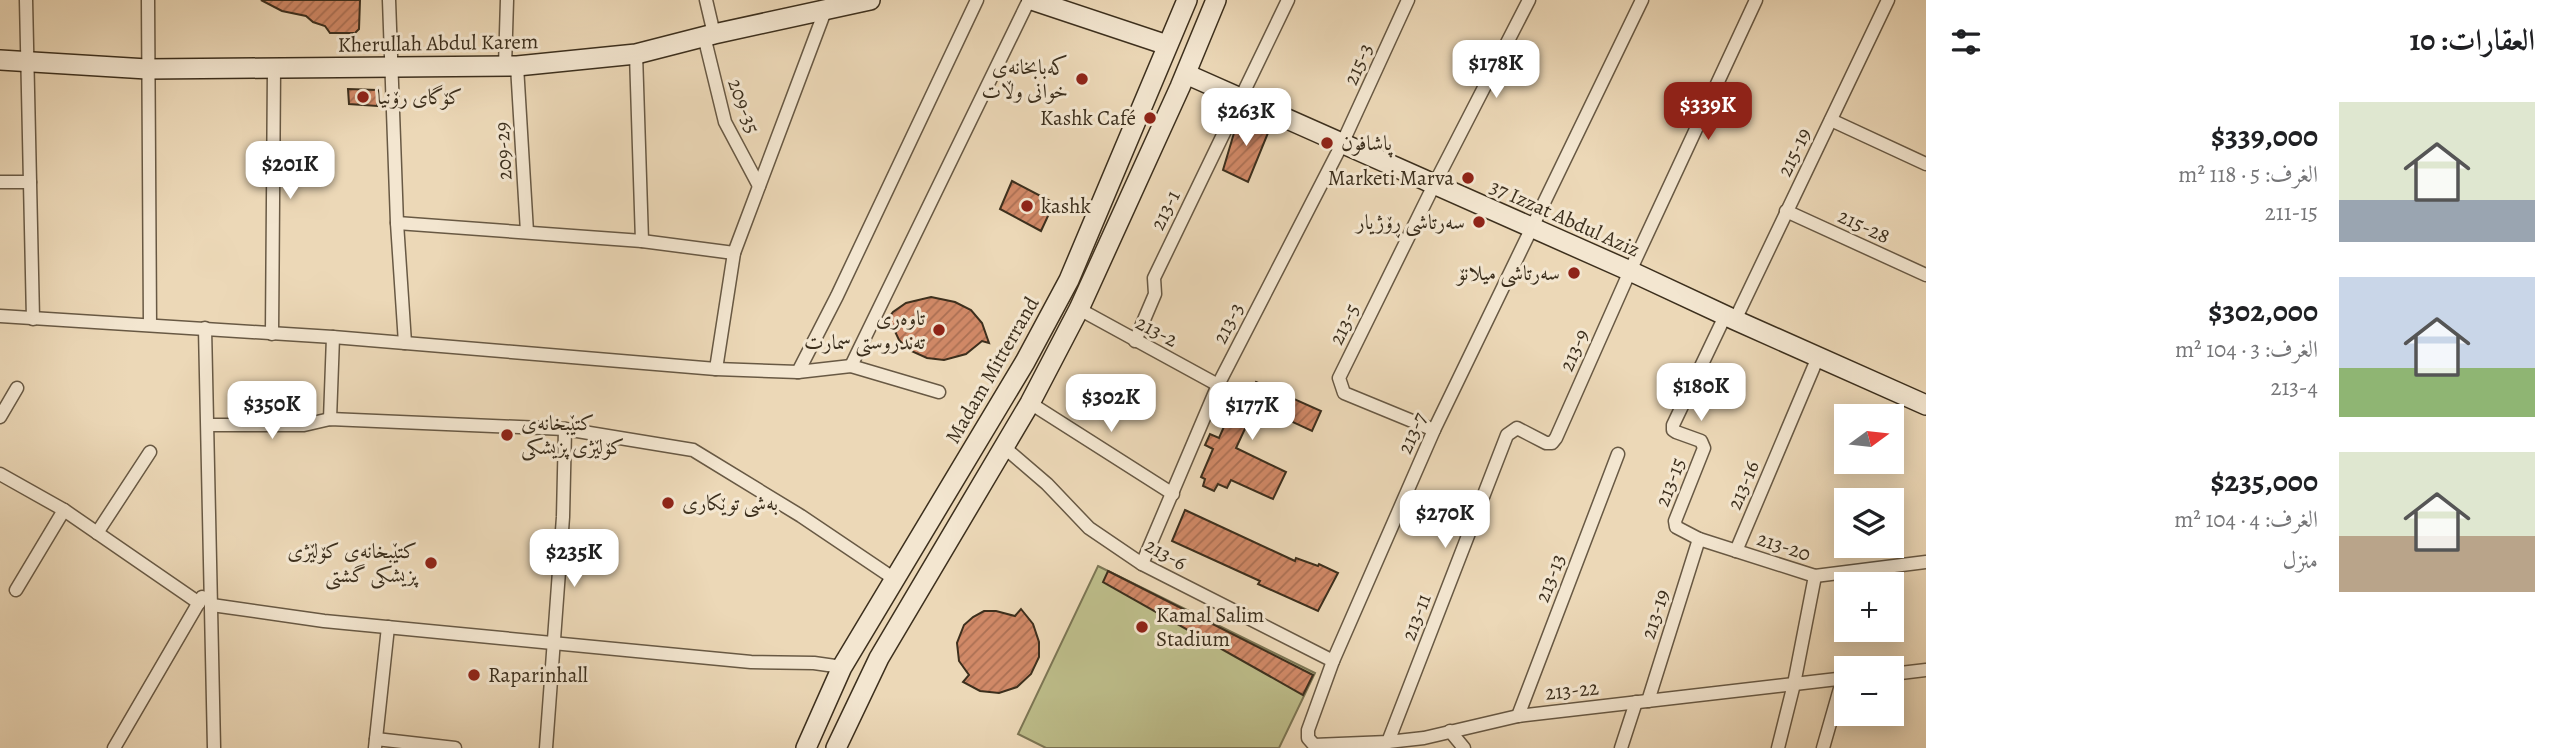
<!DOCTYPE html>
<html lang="ar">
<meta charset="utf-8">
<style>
body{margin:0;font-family:Alegreya,Amiri,serif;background:#f2f2f2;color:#202124;direction:rtl;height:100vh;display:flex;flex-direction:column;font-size:26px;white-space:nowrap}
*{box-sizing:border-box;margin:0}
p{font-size:23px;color:#757577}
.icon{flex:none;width:38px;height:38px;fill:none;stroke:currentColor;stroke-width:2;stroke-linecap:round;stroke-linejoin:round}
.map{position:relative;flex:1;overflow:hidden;direction:ltr}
.drawer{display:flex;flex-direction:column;background:#fff;width:630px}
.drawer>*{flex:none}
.needle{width:46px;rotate:75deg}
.fabs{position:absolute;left:1834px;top:404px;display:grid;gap:14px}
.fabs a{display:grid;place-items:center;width:70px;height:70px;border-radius:0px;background:#fff;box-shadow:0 4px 18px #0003;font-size:35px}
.price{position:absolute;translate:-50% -60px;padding:0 16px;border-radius:14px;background:#fff;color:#222;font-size:23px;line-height:46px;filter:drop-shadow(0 2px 4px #0008)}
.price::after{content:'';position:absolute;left:50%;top:42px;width:21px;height:16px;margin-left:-10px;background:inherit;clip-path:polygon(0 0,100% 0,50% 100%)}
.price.selected{background:#8f2418;color:#fff}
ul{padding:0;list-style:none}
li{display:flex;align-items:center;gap:21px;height:175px;padding:0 21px}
li span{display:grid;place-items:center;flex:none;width:196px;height:140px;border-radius:0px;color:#555}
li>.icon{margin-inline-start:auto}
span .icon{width:84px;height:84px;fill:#fffc;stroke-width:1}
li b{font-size:30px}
h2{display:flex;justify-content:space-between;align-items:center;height:84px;padding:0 21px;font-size:30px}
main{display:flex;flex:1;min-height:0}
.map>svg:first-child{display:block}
.park{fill:#bdbd8a;stroke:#7c7654;stroke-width:2}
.building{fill:url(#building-hatch);stroke:#3c2f1d;stroke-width:2}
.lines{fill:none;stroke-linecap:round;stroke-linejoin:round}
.street-casing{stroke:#685944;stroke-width:15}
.secondary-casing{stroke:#3c2f1d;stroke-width:22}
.street{stroke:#f3e6d0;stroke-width:12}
.secondary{stroke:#f3e6d0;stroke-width:19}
.poi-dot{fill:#8f2418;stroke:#f3e6d0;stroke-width:2.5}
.labels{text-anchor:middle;stroke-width:6;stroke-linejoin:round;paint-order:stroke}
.street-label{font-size:21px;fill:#3c2f1d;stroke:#f3e6d0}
.poi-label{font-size:21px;fill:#3c2f1d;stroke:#f3e6d0;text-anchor:end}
</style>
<main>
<section class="drawer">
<h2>العقارات: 10<svg class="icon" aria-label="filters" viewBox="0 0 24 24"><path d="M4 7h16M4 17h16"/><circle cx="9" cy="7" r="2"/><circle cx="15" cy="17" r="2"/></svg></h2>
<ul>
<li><span style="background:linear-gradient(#dfe7d0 70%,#9aa5b1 0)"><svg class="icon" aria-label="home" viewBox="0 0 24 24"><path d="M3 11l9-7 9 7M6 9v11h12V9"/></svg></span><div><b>$339,000</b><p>الغرف: 5 · 118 m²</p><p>211-15</p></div></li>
<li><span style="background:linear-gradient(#c9d6e8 65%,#8fb573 0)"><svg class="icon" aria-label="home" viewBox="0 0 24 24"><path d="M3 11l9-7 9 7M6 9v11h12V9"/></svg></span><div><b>$302,000</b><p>الغرف: 3 · 104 m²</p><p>213-4</p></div></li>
<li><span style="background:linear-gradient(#dfe7d0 60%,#b9a48a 0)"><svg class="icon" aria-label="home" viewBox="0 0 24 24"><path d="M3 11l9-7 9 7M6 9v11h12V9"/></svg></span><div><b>$235,000</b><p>الغرف: 4 · 104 m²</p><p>منزل</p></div></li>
</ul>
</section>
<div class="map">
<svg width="1926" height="748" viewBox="0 0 1926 748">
<defs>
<pattern id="building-hatch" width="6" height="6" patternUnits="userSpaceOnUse" patternTransform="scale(1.75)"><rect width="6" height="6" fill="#d18967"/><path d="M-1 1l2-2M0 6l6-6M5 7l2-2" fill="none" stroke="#ab7054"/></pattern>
</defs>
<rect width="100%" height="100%" fill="#ecd8b7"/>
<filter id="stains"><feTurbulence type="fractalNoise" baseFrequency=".00286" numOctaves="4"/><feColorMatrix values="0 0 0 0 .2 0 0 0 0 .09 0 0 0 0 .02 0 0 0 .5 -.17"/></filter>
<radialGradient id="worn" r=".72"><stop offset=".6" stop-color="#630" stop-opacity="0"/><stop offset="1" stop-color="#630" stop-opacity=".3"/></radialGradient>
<polygon class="park" points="1098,566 1315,673 1279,748 1046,748 1018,734"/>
<g class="building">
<polygon points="261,0 360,0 359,29 355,33 330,33 325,26 313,22 306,16 282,11"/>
<polygon points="348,89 377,90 377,106 349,104"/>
<polygon points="1242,116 1270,128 1248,182 1223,170 1234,133"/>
<polygon points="1012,181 1054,203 1041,231 1000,209"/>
<polygon points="931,297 955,302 971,310 982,323 989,343 982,341 966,354 944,360 927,358 909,350 899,340 892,325 884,324 893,312 906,303"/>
<polygon points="1256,382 1321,411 1312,431 1256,405 1236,448 1286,472 1273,499 1231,480 1227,488 1218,484 1214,491 1203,486 1205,479 1201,477 1213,449 1205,445 1210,434 1219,438 1242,386 1252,390"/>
<polygon points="1185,510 1295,561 1296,558 1318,566 1319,564 1338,573 1318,611 1258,584 1260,581 1172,541"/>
<polygon points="1108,571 1313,675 1303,695 1103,582"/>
<polygon points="1021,609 1033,624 1039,642 1039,657 1031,674 1017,687 999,693 980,691 963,682 969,675 959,661 957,643 964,625 973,617 984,611 996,611 1015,616"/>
</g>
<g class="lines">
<defs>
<g id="street">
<polyline points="26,0 33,319"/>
<polyline points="148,0 150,325"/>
<polyline points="389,0 397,223 405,343"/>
<polyline points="706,0 714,34"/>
<polyline points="1642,0 1434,430 1333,661 1308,730 1308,738 1314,745 1388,742 1424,738 1518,716 1846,678"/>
<polyline points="704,36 725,122 759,186"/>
<polyline points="636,54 642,241"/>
<polyline points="505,66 507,0"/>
<polyline points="517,66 527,232"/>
<polyline points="1831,120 1926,164"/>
<polyline points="0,182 30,182"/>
<polyline points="1786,211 1926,275"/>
<polyline points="397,223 642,241 734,253"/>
<polyline points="1079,309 1218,385"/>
<polyline points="0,316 333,337 716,369 798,372 851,366 939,392"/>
<polyline points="1725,316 1673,425 1673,430 1676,432 1701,441 1704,448 1675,521 1676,527 1699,539 1815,576 1926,562"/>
<polyline points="1735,320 1888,0"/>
<polyline points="205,328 214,748"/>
<polyline points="272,334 274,68"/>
<polyline points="1135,341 1155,294 1154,278 1288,0"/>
<polyline points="851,366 1029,0"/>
<polyline points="716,369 734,253 825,11"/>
<polyline points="798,372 837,296 977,0"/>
<polyline points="1030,403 1173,494"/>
<polyline points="0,417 17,388"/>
<polyline points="330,419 333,337"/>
<polyline points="209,425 304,425 330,419 565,429 693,450 801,516 896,580"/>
<polyline points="1434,430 1344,393 1339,378 1434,185 1529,0"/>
<polyline points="1004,447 1047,484 1089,528 1142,564 1333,661"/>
<polyline points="0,474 64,510 199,603"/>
<polyline points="97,533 150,452"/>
<polyline points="1736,551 1818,357"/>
<polyline points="1142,564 1218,385 1342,144 1408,0"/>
<polyline points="16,590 64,510"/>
<polyline points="212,605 324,621 751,662 814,663 842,667"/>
<polyline points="1892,674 1926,670"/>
<polyline points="1648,701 1699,539"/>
<polyline points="1518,716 1618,454"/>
<polyline points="1450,731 1464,748"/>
<polyline points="376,739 455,748"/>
<polyline points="1388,742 1507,435 1517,428 1546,443 1552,443 1556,438 1630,271 1756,0"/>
<polyline points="114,748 202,597"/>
<polyline points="375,748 388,627"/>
<polyline points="546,748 563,517 565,429"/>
<polyline points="1621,748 1636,702"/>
<polyline points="1778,748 1794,684 1815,576"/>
<polyline points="1823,748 1843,678"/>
</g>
<g id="secondary">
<polyline points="1032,0 1167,45"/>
<polyline points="0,60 147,69 517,66 636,54 714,34 870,0"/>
<polyline points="1186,74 1630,271 1735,320 1926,405"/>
<polyline points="806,748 842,667 1025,362 1069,280 1187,0"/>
<polyline points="836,748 879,658 1030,403 1079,309 1180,87 1216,0"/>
</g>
</defs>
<use href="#street" class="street-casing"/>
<use href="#secondary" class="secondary-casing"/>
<use href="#street" class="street"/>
<use href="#secondary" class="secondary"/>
</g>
<g class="poi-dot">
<circle cx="1082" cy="79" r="7"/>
<circle cx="363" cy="97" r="7"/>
<circle cx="1150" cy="118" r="7"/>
<circle cx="1327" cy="143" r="7"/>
<circle cx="1468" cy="178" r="7"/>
<circle cx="1027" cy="206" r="7"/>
<circle cx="1479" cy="222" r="7"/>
<circle cx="1574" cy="273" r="7"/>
<circle cx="939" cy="330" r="7"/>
<circle cx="507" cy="435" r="7"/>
<circle cx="668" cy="503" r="7"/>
<circle cx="431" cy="563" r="7"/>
<circle cx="1142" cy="627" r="7"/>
<circle cx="474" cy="675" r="7"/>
</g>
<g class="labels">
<g class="street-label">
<text transform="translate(438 43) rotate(-1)" y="7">Kherullah Abdul Karem</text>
<text transform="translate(1358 64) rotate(-66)" y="7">215-3</text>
<text transform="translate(744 106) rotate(70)" y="7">209-35</text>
<text transform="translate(503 151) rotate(-93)" y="7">209-29</text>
<text transform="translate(1794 152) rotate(-64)" y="7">215-19</text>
<text transform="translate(1165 210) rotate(-64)" y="7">213-1</text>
<text transform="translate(1565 218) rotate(24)" y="7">37 Izzat Abdul Aziz</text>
<text transform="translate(1864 226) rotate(25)" y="7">215-28</text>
<text transform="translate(1228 323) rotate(-63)" y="7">213-3</text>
<text transform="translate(1344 324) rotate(-64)" y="7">213-5</text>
<text transform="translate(1157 331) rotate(28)" y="7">213-2</text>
<text transform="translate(1574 350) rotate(-66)" y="7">213-9</text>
<text transform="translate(992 370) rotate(-60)" y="7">Madam Mitterrand</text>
<text transform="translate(1412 433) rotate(-66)" y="7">213-7</text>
<text transform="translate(1670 482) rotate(-69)" y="7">213-15</text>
<text transform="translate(1743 485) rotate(-67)" y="7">213-16</text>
<text transform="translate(1784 546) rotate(18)" y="7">213-20</text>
<text transform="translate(1166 554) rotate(29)" y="7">213-6</text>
<text transform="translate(1550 578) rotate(-69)" y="7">213-13</text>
<text transform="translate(1655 614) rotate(-72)" y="7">213-19</text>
<text transform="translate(1416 617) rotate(-69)" y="7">213-11</text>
<text transform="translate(1572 690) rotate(-6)" y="7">213-22</text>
</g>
<g class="poi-label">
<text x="1068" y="74">کەبابخانەی<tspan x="1068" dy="24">خوانی وڵات</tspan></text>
<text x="377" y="104" text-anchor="start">کۆگای رۆنیا</text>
<text x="1136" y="125">Kashk Café</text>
<text x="1341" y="150" text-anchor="start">پاشافون</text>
<text x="1454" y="185">Marketi Marva</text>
<text x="1041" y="213" text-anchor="start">kashk</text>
<text x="1465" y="229">سەرتاشی ڕۆژیار</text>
<text x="1560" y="280">سەرتاشی میلانۆ</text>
<text x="925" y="325">تاوەری<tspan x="925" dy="24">تەندروستی سمارت</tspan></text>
<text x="521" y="430" text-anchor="start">كتێبخانە‌ی<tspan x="521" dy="24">كۆلێژی پزیشكی</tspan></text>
<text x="682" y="510" text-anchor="start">بە‌شی توێكاری</text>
<text x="417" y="558">کتێبخانەی کۆلێژی<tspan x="417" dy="24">پزیشکی گشتی</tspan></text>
<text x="1156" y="622" text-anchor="start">Kamal Salim<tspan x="1156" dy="24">Stadium</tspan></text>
<text x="488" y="682" text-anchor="start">Raparinhall</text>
</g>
</g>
<rect width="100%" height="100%" filter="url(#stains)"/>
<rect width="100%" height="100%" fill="url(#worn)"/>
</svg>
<div class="fabs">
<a><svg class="needle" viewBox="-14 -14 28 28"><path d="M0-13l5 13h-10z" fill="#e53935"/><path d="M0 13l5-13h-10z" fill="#757577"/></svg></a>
<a><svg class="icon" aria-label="layers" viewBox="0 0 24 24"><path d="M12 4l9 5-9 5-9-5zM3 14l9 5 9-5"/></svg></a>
<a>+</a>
<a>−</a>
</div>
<b class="price" style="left:1496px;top:100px">$178K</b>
<b class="price selected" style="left:1708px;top:142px">$339K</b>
<b class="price" style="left:1246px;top:148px">$263K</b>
<b class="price" style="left:290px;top:201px">$201K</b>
<b class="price" style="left:1701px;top:423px">$180K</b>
<b class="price" style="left:1111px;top:434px">$302K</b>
<b class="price" style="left:272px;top:441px">$350K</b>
<b class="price" style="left:1252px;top:442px">$177K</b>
<b class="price" style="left:1445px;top:550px">$270K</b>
<b class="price" style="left:574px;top:589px">$235K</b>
</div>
</main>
